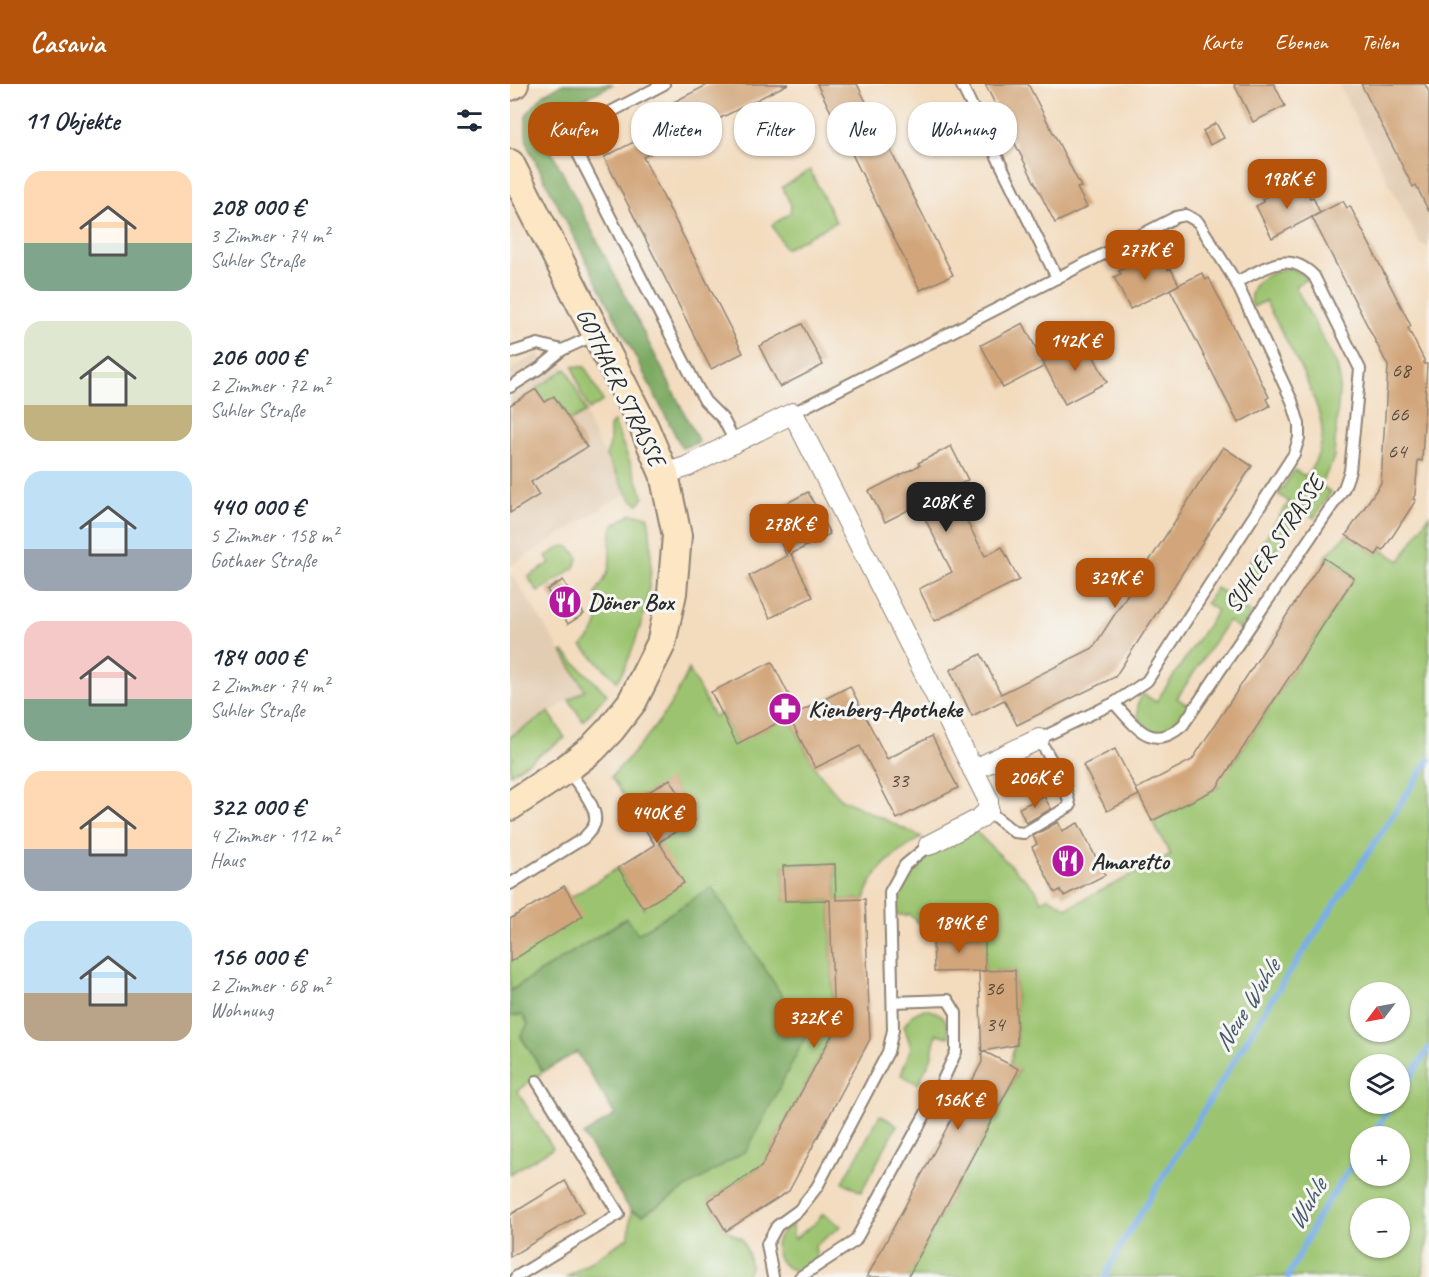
<!DOCTYPE html>
<html lang="de">
<meta charset="utf-8">
<style>
body{margin:0;font-family:Caveat,sans-serif;background:#f2f2f3;color:#1f2937;height:100vh;display:flex;flex-direction:column;font-size:22px;white-space:nowrap}
*{box-sizing:border-box;margin:0}
p{font-size:20px;color:#747a83}
.icon{flex:none;width:33px;height:33px;fill:none;stroke:currentColor;stroke-width:2;stroke-linecap:round;stroke-linejoin:round}
.map{position:relative;flex:1;overflow:hidden}
.drawer{display:flex;flex-direction:column;background:#fff;width:510px}
.drawer>*{flex:none}
.top-card{position:absolute;left:18px;top:18px;width:570px;height:54px;display:flex;gap:12px}
.needle{width:39px;rotate:238deg}
.buttons{position:absolute;left:840px;top:898px;display:grid;gap:12px}
.buttons a{display:grid;place-items:center;width:60px;height:60px;border-radius:50%;background:#fff;box-shadow:0 2px 4px #0004;font-size:30px}
.price{position:absolute;translate:-50% -51px;padding:0 14px;border-radius:12px;background:#b45309;color:#fff;font-size:20px;line-height:39px;filter:drop-shadow(0 2px 3px #0008)}
.price::after{content:'';position:absolute;left:50%;top:36px;width:18px;height:14px;margin-left:-9px;background:inherit;clip-path:polygon(0 0,100% 0,50% 100%)}
.price.selected{background:#222;color:#fff}
ul{padding:0;list-style:none}
li{display:flex;align-items:center;gap:18px;height:150px;padding:0 24px}
li span{display:grid;place-items:center;flex:none;width:168px;height:120px;border-radius:18px;color:#555}
li>.icon{margin-inline-start:auto}
span .icon{width:72px;height:72px;fill:#fffc;stroke-width:1}
li b{font-size:26px}
h2{display:flex;justify-content:space-between;align-items:center;height:72px;padding:0 24px;font-size:26px}
.chip{padding:0 21px;border-radius:24px;background:#fff;box-shadow:0 2px 4px #0004;font-size:21px;line-height:54px}
.chip.selected{background:#b45309;color:#fff}
header{display:flex;align-items:center;gap:36px;box-sizing:border-box;height:84px;padding:0 30px;background:#b45309;color:#fff}
header strong{font-size:28px}
nav{display:flex;gap:33px;margin-inline-start:auto;font-size:21px}
main{display:flex;flex:1;min-height:0}
.map>svg:first-child{display:block}
.built{fill:#e2ccb2}
.green{fill:#9cc46f;stroke:#64784d;stroke-width:1.5;fill-rule:evenodd}
.forest{fill:#7daa62;stroke:#546a46;stroke-width:1.5}
.lines{fill:none;stroke-linecap:round;stroke-linejoin:round}
.stream{stroke:#7aafe8;stroke-width:6}
.building{fill:#d2a67a}
.lane-casing{stroke:#8f8374;stroke-width:14}
.street-casing{stroke:#8f8374;stroke-width:22}
.secondary-casing{stroke:#8f8374;stroke-width:32}
.lane{stroke:#fff;stroke-width:10}
.street{stroke:#fff;stroke-width:20}
.secondary{stroke:#fce6c4;stroke-width:28}
.labels{text-anchor:middle;stroke-width:6;stroke-linejoin:round;paint-order:stroke}
.number-label{font-size:21px;fill:#554a3f}
.street-label{font-size:24px;fill:#2b2b2b;stroke:#f6f6f2}
.poi-label{font-size:24px;font-weight:bold;fill:#2b2b2b;stroke:#f6f6f2;text-anchor:start}
.water-label{font-size:26px;font-style:italic;fill:#47596d;stroke:#f6f6f2}
</style>
<header>
<strong>Casavia</strong>
<nav><a>Karte</a><a>Ebenen</a><a>Teilen</a></nav>
</header>
<main>
<section class="drawer">
<h2>11 Objekte<svg class="icon" aria-label="filters" viewBox="0 0 24 24"><path d="M4 7h16M4 17h16"/><circle cx="9" cy="7" r="2"/><circle cx="15" cy="17" r="2"/></svg></h2>
<ul>
<li><span style="background:linear-gradient(#ffd9b3 60%,#7fa58c 0)"><svg class="icon" aria-label="home" viewBox="0 0 24 24"><path d="M3 11l9-7 9 7M6 9v11h12V9"/></svg></span><div><b>208 000 €</b><p>3 Zimmer · 74 m²</p><p>Suhler Straße</p></div></li>
<li><span style="background:linear-gradient(#dfe7d0 70%,#c2b280 0)"><svg class="icon" aria-label="home" viewBox="0 0 24 24"><path d="M3 11l9-7 9 7M6 9v11h12V9"/></svg></span><div><b>206 000 €</b><p>2 Zimmer · 72 m²</p><p>Suhler Straße</p></div></li>
<li><span style="background:linear-gradient(#bfe0f5 65%,#9aa5b1 0)"><svg class="icon" aria-label="home" viewBox="0 0 24 24"><path d="M3 11l9-7 9 7M6 9v11h12V9"/></svg></span><div><b>440 000 €</b><p>5 Zimmer · 158 m²</p><p>Gothaer Straße</p></div></li>
<li><span style="background:linear-gradient(#f6c9c9 65%,#7fa58c 0)"><svg class="icon" aria-label="home" viewBox="0 0 24 24"><path d="M3 11l9-7 9 7M6 9v11h12V9"/></svg></span><div><b>184 000 €</b><p>2 Zimmer · 74 m²</p><p>Suhler Straße</p></div></li>
<li><span style="background:linear-gradient(#ffd9b3 65%,#9aa5b1 0)"><svg class="icon" aria-label="home" viewBox="0 0 24 24"><path d="M3 11l9-7 9 7M6 9v11h12V9"/></svg></span><div><b>322 000 €</b><p>4 Zimmer · 112 m²</p><p>Haus</p></div></li>
<li><span style="background:linear-gradient(#bfe0f5 60%,#b9a48a 0)"><svg class="icon" aria-label="home" viewBox="0 0 24 24"><path d="M3 11l9-7 9 7M6 9v11h12V9"/></svg></span><div><b>156 000 €</b><p>2 Zimmer · 68 m²</p><p>Wohnung</p></div></li>
</ul>
</section>
<div class="map">
<svg width="919" height="1193" viewBox="0 0 919 1193">
<rect width="100%" height="100%" fill="#f6f6f2"/>
<filter id="ink" filterUnits="userSpaceOnUse"><feTurbulence type="fractalNoise" baseFrequency=".0167" numOctaves="2"/><feDisplacementMap in="SourceGraphic" scale="12" xChannelSelector="R" yChannelSelector="G"/><feConvolveMatrix kernelMatrix="1 2 1 2 8 2 1 2 1" color-interpolation-filters="sRGB"/></filter>
<filter id="wash" filterUnits="userSpaceOnUse"><feTurbulence type="fractalNoise" baseFrequency=".008" numOctaves="4" result="noise"/><feDisplacementMap in="SourceGraphic" scale="24" xChannelSelector="R" yChannelSelector="G"/><feGaussianBlur stdDeviation="1.35" result="paint"/><feColorMatrix in="noise" values="0 0 0 0 0 0 0 0 0 0 0 0 0 0 0 0 0 1.4 0 .05"/><feComposite in="paint" operator="in"/></filter>
<g filter="url(#wash)">
<rect width="100%" height="100%" fill="#f3dbbe"/>
<g class="built">
<polygon points="919,0 919,166 918,163 910,160 829,1"/>
<polygon points="28,269 40,288 53,280 88,359 118,408 0,482 0,286"/>
<polygon points="0,487 75,606 0,653"/>
</g>
<g class="green">
<polygon points="300,86 326,138 275,165 262,141 280,129 281,121 272,103"/>
<path d="M 778,184 L 792,189 L 797,195 L 785,202 L 827,282 L 830,296 L 824,372 L 821,381 L 810,401 L 821,408 L 804,434 L 792,426 L 729,522 L 741,529 L 730,545 L 718,537 L 667,614 L 679,622 C 665,641 646,663 628,633 L 628,619 L 633,610 L 646,618 L 707,527 L 696,519 L 706,504 L 718,511 L 779,418 L 768,410 L 785,386 L 796,393 C 805,380 812,365 812,349 C 813,318 771,247 755,217 L 743,223 C 733,200 760,188 778,184 Z"/>
<polygon points="63,282 75,283 93,317 79,326 71,309"/>
<polygon points="56,285 59,289 76,328 60,337 45,313 35,318 26,305"/>
<polygon points="104,338 134,414 128,420 120,414 96,372 100,361 100,341"/>
<path d="M 121,430 L 138,432 C 145,475 141,514 126,555 C 121,569 116,585 107,597 L 72,562 C 89,547 93,529 86,508 C 108,480 96,472 102,442 Z"/>
<path d="M 919,431 L 919,1148 L 912,1193 L 390,1193 L 403,1183 L 509,986 L 500,981 L 504,962 L 507,961 L 505,886 L 475,887 L 474,851 L 423,853 L 400,831 L 386,831 C 386,825 385,818 387,812 C 395,780 438,761 465,747 L 526,806 L 531,817 L 539,813 L 557,824 L 661,771 L 642,737 L 709,703 L 705,693 L 722,681 L 844,494 L 814,474 L 836,451 L 866,471 L 870,465 L 890,477 ZM 850,909 L 890,909 L 890,948 L 850,948 ZM 850,981 L 890,981 L 890,1020 L 850,1020 ZM 850,1053 L 890,1053 L 890,1092 L 850,1092 ZM 850,1125 L 890,1125 L 890,1164 L 850,1164 Z"/>
<polygon points="56,462 60,464 67,471 68,475 64,484 28,508 18,493 40,479 36,472 51,463"/>
<polygon points="52,568 54,568 97,610 73,637 59,616 75,606"/>
<path d="M 179,585 L 204,633 L 211,629 L 227,659 L 279,633 L 305,684 L 331,715 L 412,753 C 385,771 363,782 355,815 L 326,816 L 325,780 L 273,782 L 275,817 L 320,816 L 323,929 L 330,935 L 260,1067 L 262,1076 L 198,1117 L 216,1146 L 232,1155 L 239,1172 L 240,1184 L 235,1193 L 56,1193 L 119,1153 L 121,1127 L 134,1131 L 202,803 L 127,851 L 116,834 L 0,907 L 0,878 L 61,813 L 108,784 L 134,824 L 149,758 L 185,736 L 160,696 L 119,720 L 101,693 C 133,659 160,629 179,585 Z"/>
<polygon points="39,628 55,654 0,690 0,676 3,674 0,670 0,653"/>
<path d="M 414,925 C 433,928 438,934 439,953 L 426,950 L 421,975 L 408,1000 L 391,991 L 401,963 L 394,942 L 402,931 Z"/>
<polygon points="13,931 18,940 11,953 33,988 7,1007 43,1064 0,1090 0,932"/>
<polygon points="370,1031 387,1041 351,1108 333,1098"/>
<path d="M 313,1130 L 331,1142 L 305,1162 L 307,1177 C 302,1180 296,1185 290,1186 C 273,1188 261,1168 268,1154 C 271,1148 277,1144 282,1140 L 284,1155 L 304,1140 Z"/>
</g>
<g class="forest">
<polygon points="53,0 103,0 35,35 33,50 189,358 172,364 18,63 16,51 16,31 34,10"/>
<polygon points="202,803 297,950 237,1066 133,1131 121,1127 73,1051 105,1031 67,968 33,988 11,952 18,940 13,931 0,932 0,907 117,834 128,850"/>
</g>
<g class="lines">
<g class="stream">
<polyline points="890,1009 919,964"/>
<polyline points="861,1053 882,1020"/>
<polyline points="595,1193 611,1161 759,920 919,676"/>
<polyline points="778,1193 809,1131 850,1069"/>
</g>
</g>
<g id="blocks">
<g class="building">
<polygon points="199,0 278,0 133,73 233,269 201,285 94,73 142,49 134,33"/>
<polygon points="307,0 347,0 443,191 410,206"/>
<polygon points="475,0 518,0 571,103 567,104 577,123 545,139"/>
<polygon points="724,0 764,0 775,22 743,38"/>
<polygon points="851,0 915,0 919,8 919,128 906,101 903,103"/>
<polygon points="706,39 714,54 700,61 693,47"/>
<polygon points="792,99 800,114 803,113 810,129 762,154 746,122 754,118 752,115 772,105 773,108"/>
<polygon points="833,117 837,124 840,122 901,242 898,244 914,276 914,280 917,280 912,377 908,376 905,411 903,415 906,416 873,467 870,465 866,471 836,451 871,399 878,282 802,133"/>
<polygon points="650,170 658,186 661,185 669,201 620,225 604,193 611,190 609,187 630,176 631,180"/>
<polygon points="692,189 696,196 699,194 759,313 756,315 760,322 728,339 660,205"/>
<polygon points="513,239 535,282 493,304 471,261"/>
<polygon points="292,240 313,281 270,303 249,262"/>
<polygon points="575,256 597,298 555,320 533,278"/>
<polygon points="26,305 35,318 44,312 77,363 21,398 29,411 0,429 0,321"/>
<polygon points="441,362 458,396 440,405 475,472 492,463 509,496 425,537 409,505 442,488 408,421 375,438 359,407 410,381 408,379"/>
<polygon points="713,363 742,382 605,593 507,641 494,616 462,632 440,586 471,570 491,610 583,564"/>
<polygon points="298,408 320,450 281,470 303,513 260,534 239,492 277,472 256,430"/>
<polygon points="814,474 844,494 706,705 642,737 626,705 682,676"/>
<polygon points="53,496 74,530 58,540 37,506"/>
<polygon points="262,578 288,629 340,602 377,675 422,652 448,704 387,735 350,662 305,684 279,633 227,660 201,608"/>
<polygon points="605,665 629,711 597,727 573,681"/>
<polygon points="160,695 185,736 149,758 174,799 133,824 108,784 145,761 119,720"/>
<polygon points="534,712 541,725 516,739 509,724"/>
<polygon points="548,738 552,747 568,739 595,791 554,812 550,806 545,809 522,763 527,760 523,752"/>
<polygon points="325,780 326,816 355,815 360,955 279,1107 216,1147 198,1117 251,1083 324,947 320,816 275,817 273,782"/>
<polygon points="54,802 73,832 0,878 0,835"/>
<polygon points="475,851 475,887 424,888 423,853"/>
<polygon points="505,886 507,961 473,967 509,985 398,1193 357,1193 472,978 469,887"/>
<polygon points="55,1097 74,1128 0,1173 0,1131"/>
</g>
</g>
</g>
<g filter="url(#ink)">
<use href="#blocks" fill-opacity="0" stroke="#8f8374" stroke-width="1.5"/>
<g class="lines">
<defs>
<g id="lane">
<polyline points="154,0 72,43 66,51 63,60 186,301 195,317 213,335 225,358"/>
<polyline points="451,0 547,194"/>
<polyline points="0,269 28,260 52,266 87,250"/>
<polyline points="0,303 30,284 52,266"/>
<polyline points="283,329 666,133 676,131 688,138 726,198 782,317 789,340 789,354 784,370 637,597 604,619 529,655 554,698 560,722 514,749 504,748 478,727"/>
<path d="M 604,619 C 625,642 642,669 673,641 L 834,404 L 840,387 L 850,285 L 804,192 C 777,165 755,185 726,198"/>
<path d="M 0,800 L 74,754 C 78,749 84,744 85,738 C 88,722 66,698 57,686"/>
<polyline points="6,1193 109,1130 27,997"/>
<polyline points="263,1193 257,1160 267,1142 289,1126 307,1103 378,968 383,946 380,808 395,781 419,761"/>
<polyline points="290,1193 345,1157 426,1011 446,968 446,929 438,916 383,918"/>
</g>
<g id="street">
<polyline points="154,390 176,383 283,329 478,715 478,727 469,735 419,761"/>
<polyline points="463,686 529,655"/>
</g>
<g id="secondary">
<polyline points="0,2 4,0"/>
<polyline points="0,80 134,343 154,390 167,452 162,509 151,560 122,618 101,645 82,665 56,685 0,722"/>
</g>
</defs>
<use href="#lane" class="lane-casing"/>
<use href="#street" class="street-casing"/>
<use href="#secondary" class="secondary-casing"/>
<use href="#lane" class="lane"/>
<use href="#street" class="street"/>
<use href="#secondary" class="secondary"/>
</g>
</g>
<defs>
<symbol id="restaurant-disc" viewBox="-11 -11 22 22"><circle r="9.5" fill="#b5179e" stroke="#f6f6f2"/><path d="M-5-6h1v4h1v-4h1v4h1v-4h1v5L-1.5 .5V6h-2V.5L-5-1ZM5-6V6H3V1.5H1.5Q1.5-4 5-6Z" fill="#fff"/></symbol>
<symbol id="pharmacy-disc" viewBox="-11 -11 22 22"><circle r="9.5" fill="#b5179e" stroke="#f6f6f2"/><path d="M-2-6h4v4h4v4h-4v4h-4v-4h-4v-4h4Z" fill="#fff"/></symbol>
</defs>
<g fill-rule="evenodd">
<use href="#restaurant-disc" x="36" y="499" width="38" height="38"/>
<use href="#pharmacy-disc" x="256" y="606" width="38" height="38"/>
<use href="#restaurant-disc" x="539" y="758" width="38" height="38"/>
</g>
<g class="labels">
<g class="number-label">
<text x="891" y="293">68</text>
<text x="889" y="337">66</text>
<text x="887" y="374">64</text>
<text x="389" y="703">33</text>
<text x="484" y="911">36</text>
<text x="485" y="947">34</text>
</g>
<g class="street-label">
<text transform="translate(111 303) rotate(64)" y="8">GOTHAER STRASSE</text>
<text transform="translate(764 460) rotate(-56)" y="8">SUHLER STRASSE</text>
</g>
<g class="poi-label">
<text x="78" y="526">Döner Box</text>
<text x="298" y="633">Kienberg-Apotheke</text>
<text x="581" y="785">Amaretto</text>
</g>
<g class="water-label">
<text transform="translate(736 921) rotate(-58)" y="9">Neue Wuhle</text>
<text transform="translate(796 1120) rotate(-60)" y="9">Wuhle</text>
</g>
</g>
</svg>
<div class="buttons">
<a><svg class="needle" viewBox="-14 -14 28 28"><path d="M0-13l5 13h-10z" fill="#e53935"/><path d="M0 13l5-13h-10z" fill="#747a83"/></svg></a>
<a><svg class="icon" aria-label="layers" viewBox="0 0 24 24"><path d="M12 4l9 5-9 5-9-5zM3 14l9 5 9-5"/></svg></a>
<a>+</a>
<a>−</a>
</div>
<b class="price" style="left:777px;top:126px">198K €</b>
<b class="price" style="left:635px;top:197px">277K €</b>
<b class="price" style="left:565px;top:288px">142K €</b>
<b class="price selected" style="left:436px;top:449px">208K €</b>
<b class="price" style="left:279px;top:471px">278K €</b>
<b class="price" style="left:605px;top:525px">329K €</b>
<b class="price" style="left:525px;top:725px">206K €</b>
<b class="price" style="left:147px;top:760px">440K €</b>
<b class="price" style="left:449px;top:870px">184K €</b>
<b class="price" style="left:304px;top:965px">322K €</b>
<b class="price" style="left:448px;top:1047px">156K €</b>
<div class="top-card">
<a class="chip selected">Kaufen</a>
<a class="chip">Mieten</a>
<a class="chip">Filter</a>
<a class="chip">Neu</a>
<a class="chip">Wohnung</a>
</div>
</div>
</main>
